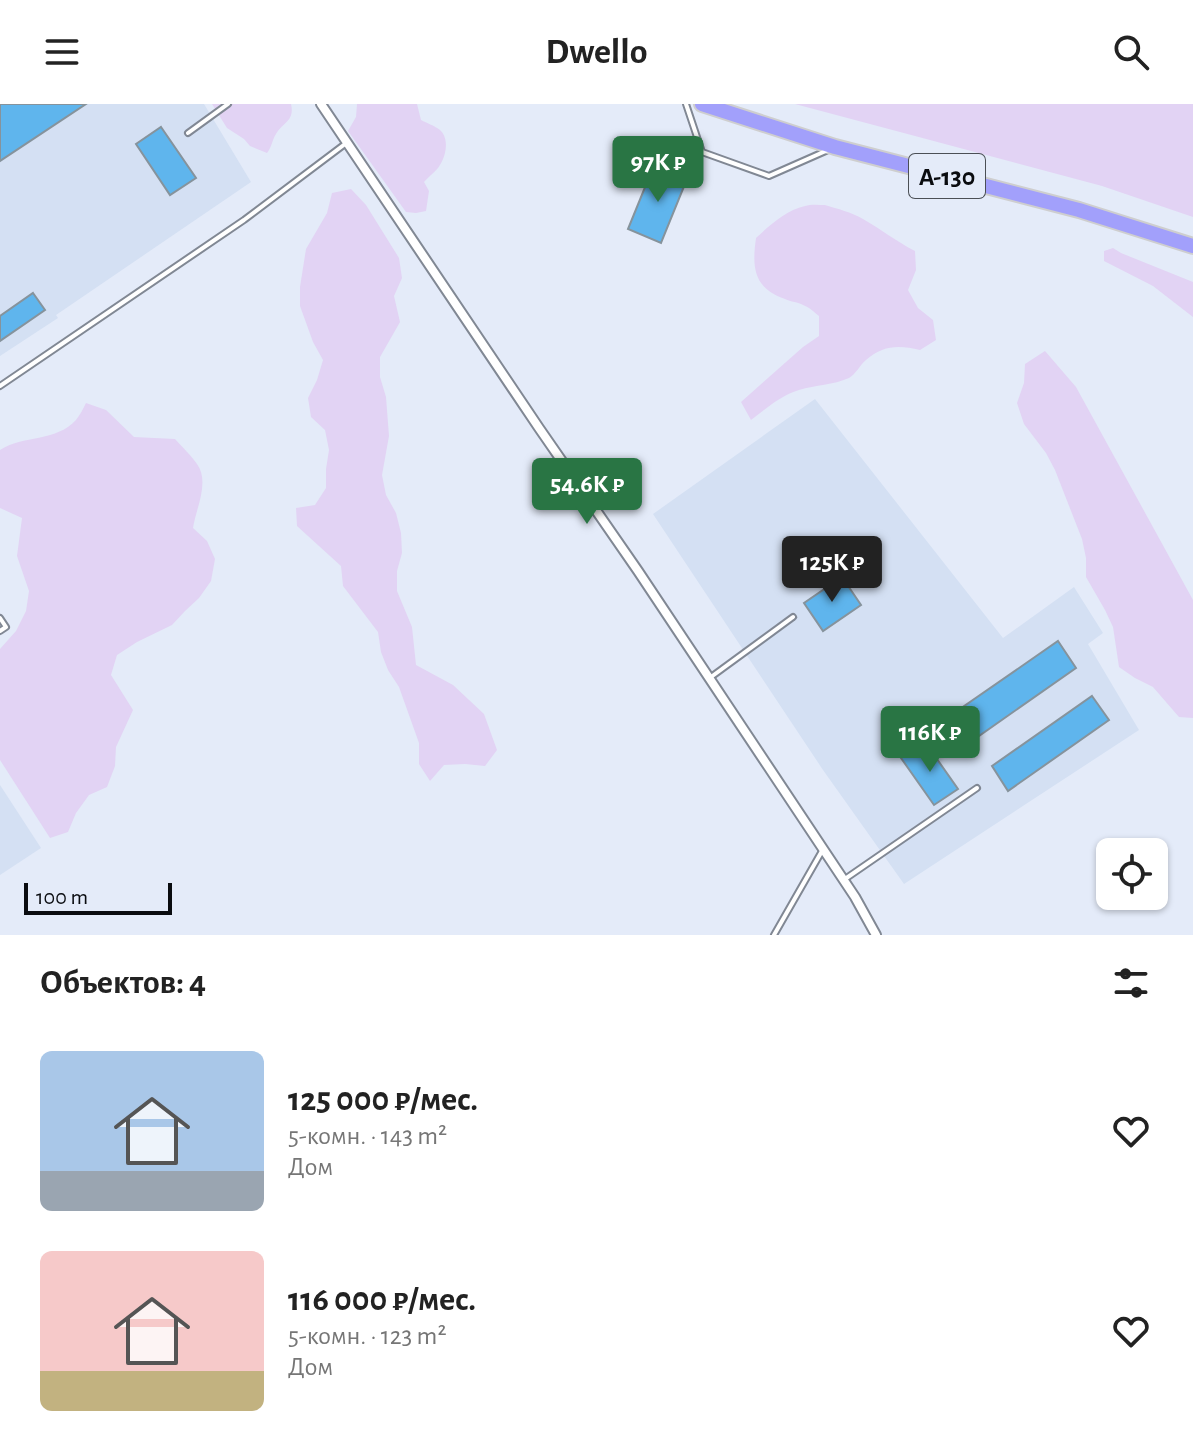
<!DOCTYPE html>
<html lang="ru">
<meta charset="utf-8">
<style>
body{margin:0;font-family:"Alegreya Sans",sans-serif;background:#f2f2f2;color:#222;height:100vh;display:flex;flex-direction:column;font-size:30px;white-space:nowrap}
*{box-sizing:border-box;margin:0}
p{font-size:26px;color:#767676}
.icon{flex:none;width:44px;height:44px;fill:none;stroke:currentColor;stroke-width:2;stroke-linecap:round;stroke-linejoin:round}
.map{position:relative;height:831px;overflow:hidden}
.sheet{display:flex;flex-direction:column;background:#fff;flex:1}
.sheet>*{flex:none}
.controls{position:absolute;left:1096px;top:734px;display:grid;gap:16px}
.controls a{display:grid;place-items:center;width:72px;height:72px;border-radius:12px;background:#fff;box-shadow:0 2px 6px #0004;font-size:40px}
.scale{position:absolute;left:24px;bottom:20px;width:148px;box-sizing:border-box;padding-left:8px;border:4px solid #0a0c10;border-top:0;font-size:22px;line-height:28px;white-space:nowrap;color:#0a0c10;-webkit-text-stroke:6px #e4ebf9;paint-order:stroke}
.price{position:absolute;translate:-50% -68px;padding:0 18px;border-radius:8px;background:#297544;color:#fff;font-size:26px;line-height:52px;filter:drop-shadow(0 2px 4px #0008)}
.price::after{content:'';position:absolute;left:50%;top:48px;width:24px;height:18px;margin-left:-12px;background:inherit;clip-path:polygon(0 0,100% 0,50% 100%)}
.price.active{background:#222;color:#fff}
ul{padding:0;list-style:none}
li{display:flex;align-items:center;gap:24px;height:200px;padding:0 40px}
li span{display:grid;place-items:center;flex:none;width:224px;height:160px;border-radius:12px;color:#555}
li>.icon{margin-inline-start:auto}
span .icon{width:96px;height:96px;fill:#fffc;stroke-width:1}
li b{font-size:34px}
h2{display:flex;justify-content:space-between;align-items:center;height:96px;padding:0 40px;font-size:34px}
header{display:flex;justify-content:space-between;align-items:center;height:104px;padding:0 40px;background:#fff;font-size:36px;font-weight:600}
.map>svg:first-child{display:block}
.built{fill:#d4e0f3}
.green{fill:#e2d3f4}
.building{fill:#5fb5ed;stroke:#86939c;stroke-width:2}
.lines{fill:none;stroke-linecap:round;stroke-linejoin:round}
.lane-casing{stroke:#818894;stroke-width:8}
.street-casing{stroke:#818894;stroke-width:12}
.highway-casing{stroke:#cececf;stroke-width:18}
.lane{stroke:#fff;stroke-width:4}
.street{stroke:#fff;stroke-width:8}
.highway{stroke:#a2a0fb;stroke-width:14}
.labels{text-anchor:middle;stroke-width:7;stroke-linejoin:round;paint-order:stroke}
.shield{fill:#e4ebf9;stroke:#4b4f56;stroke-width:2}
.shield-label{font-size:26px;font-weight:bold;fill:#0a0c10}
</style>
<header><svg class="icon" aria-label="menu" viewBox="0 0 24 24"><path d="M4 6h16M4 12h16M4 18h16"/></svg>Dwello<svg class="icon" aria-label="search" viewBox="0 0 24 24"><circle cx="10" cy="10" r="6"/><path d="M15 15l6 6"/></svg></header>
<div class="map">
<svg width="1193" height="831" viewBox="0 0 1193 831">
<rect width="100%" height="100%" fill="#e4ebf9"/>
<g class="built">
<polygon points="0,0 204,0 251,78 56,211 58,214 0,252"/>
<polygon points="815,295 1003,534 1074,483 1103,529 1088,540 1139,626 904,780 823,666 653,410"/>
<polygon points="0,681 41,744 0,771"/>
</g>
<g class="green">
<path d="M 212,0 L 291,0 C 295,17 283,18 276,30 C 272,36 272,43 267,49 L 250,42 L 244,35 L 227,24 Z"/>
<path d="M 357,0 L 417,0 L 421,16 C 427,19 435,22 440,26 C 450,35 446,54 438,64 C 434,69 428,73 424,78 L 429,87 L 426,107 L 416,109 L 406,108 L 348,27 L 356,13 Z"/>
<polygon points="795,0 1193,0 1193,113 1102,82"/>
<polygon points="351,85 366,101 399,154 402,174 394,192 400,218 380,253 380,273 386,293 389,332 382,371 386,391 396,409 401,429 402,449 397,467 397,487 412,523 416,561 453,581 484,610 497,646 485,662 465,660 444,661 430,677 419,660 419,639 399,583 388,566 381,548 378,528 343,482 341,462 297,422 296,404 315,401 326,384 326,365 329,346 325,326 311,313 308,294 317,276 323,256 313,238 300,202 300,183 306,145 327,109 332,89"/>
<path d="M 825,101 C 838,105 851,108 863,115 C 881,125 897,138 915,147 L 916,166 L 908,186 L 918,204 L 933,216 L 936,236 L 920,246 C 899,241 883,241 866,256 C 860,261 856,270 849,274 C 833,281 816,281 799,286 C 781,291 766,305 751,316 L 741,298 L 803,243 L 819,232 L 819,212 C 814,208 809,203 803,201 C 798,198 791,198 785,195 C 753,184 752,163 756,134 C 769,122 786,106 805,102 C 811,100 819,101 825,101 Z"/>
<polygon points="1113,144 1121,149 1193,178 1193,213 1153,182 1104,157 1104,147"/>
<polygon points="1045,247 1076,283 1193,496 1193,614 1179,613 1153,583 1135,574 1119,563 1113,523 1105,506 1086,473 1086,454 1082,435 1055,366 1046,349 1024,320 1017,299 1024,279 1025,260"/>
<path d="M 86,299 L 106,306 L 134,333 L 175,335 C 182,343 191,351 197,360 C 210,378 196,404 193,424 L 207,437 L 215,455 L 211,477 L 199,494 L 185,507 L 172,521 L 137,538 L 117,551 L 111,571 L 133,606 L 116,643 L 115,662 L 107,683 L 89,691 L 76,709 L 68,728 L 50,734 L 0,656 L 0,545 L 16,527 L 26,507 L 29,487 L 17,452 L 22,414 L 0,404 L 0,346 C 23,331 56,338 76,316 C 80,311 83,305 86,299 Z"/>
</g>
<g class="building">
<polygon points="0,0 86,0 0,57"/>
<polygon points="161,23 196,74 170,91 136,40"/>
<polygon points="654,61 687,75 661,139 628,125"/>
<polygon points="33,189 45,206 0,237 0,212"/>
<polygon points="842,473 861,501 823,527 804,499"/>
<polygon points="1058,537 1076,564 976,634 957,607"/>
<polygon points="1092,592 1109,616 1008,687 992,662"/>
<polygon points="925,638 958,685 934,701 901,654"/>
</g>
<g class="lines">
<defs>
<g id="lane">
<polyline points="686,0 702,48 769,72 828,46"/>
<polyline points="188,29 228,0"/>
<polyline points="0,282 244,116 345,40"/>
<polyline points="0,514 6,523 0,527"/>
<polyline points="711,573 793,513"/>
<polyline points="845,775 977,684"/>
<polyline points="774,831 822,747"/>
</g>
<polyline id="street" points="321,0 539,324 638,467 855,793 876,831"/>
<polyline id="highway" points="702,0 835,43 1079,106 1193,142"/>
</defs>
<use href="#lane" class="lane-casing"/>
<use href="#street" class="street-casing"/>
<use href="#highway" class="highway-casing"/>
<use href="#lane" class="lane"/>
<use href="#street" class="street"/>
<use href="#highway" class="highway"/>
</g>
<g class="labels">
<rect class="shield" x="909" y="50" width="76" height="44" rx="6"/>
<g class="shield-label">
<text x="947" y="81">А-130</text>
</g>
</g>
</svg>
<div class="controls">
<a><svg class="icon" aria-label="locate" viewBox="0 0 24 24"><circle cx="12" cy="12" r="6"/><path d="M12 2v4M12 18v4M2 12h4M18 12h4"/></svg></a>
</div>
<div class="scale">100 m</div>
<b class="price" style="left:658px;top:100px">97K ₽</b>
<b class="price" style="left:587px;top:422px">54.6K ₽</b>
<b class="price active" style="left:832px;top:500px">125K ₽</b>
<b class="price" style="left:930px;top:670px">116K ₽</b>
</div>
<section class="sheet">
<h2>Объектов: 4<svg class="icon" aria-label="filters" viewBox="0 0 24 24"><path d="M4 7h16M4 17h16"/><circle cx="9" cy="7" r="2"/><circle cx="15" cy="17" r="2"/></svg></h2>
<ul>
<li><span style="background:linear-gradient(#a9c7e8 75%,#9aa5b1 0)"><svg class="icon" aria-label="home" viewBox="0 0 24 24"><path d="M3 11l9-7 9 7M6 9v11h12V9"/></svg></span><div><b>125 000 ₽/мес.</b><p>5-комн. · 143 m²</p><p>Дом</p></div><svg class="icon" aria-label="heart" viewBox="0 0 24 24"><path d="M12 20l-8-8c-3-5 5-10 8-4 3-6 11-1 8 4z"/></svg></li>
<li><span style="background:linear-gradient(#f6c9c9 75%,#c2b280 0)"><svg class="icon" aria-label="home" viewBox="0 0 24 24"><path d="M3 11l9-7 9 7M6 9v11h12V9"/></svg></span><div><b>116 000 ₽/мес.</b><p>5-комн. · 123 m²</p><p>Дом</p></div><svg class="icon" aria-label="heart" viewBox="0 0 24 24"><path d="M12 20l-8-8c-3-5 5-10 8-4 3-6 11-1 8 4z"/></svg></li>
</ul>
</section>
